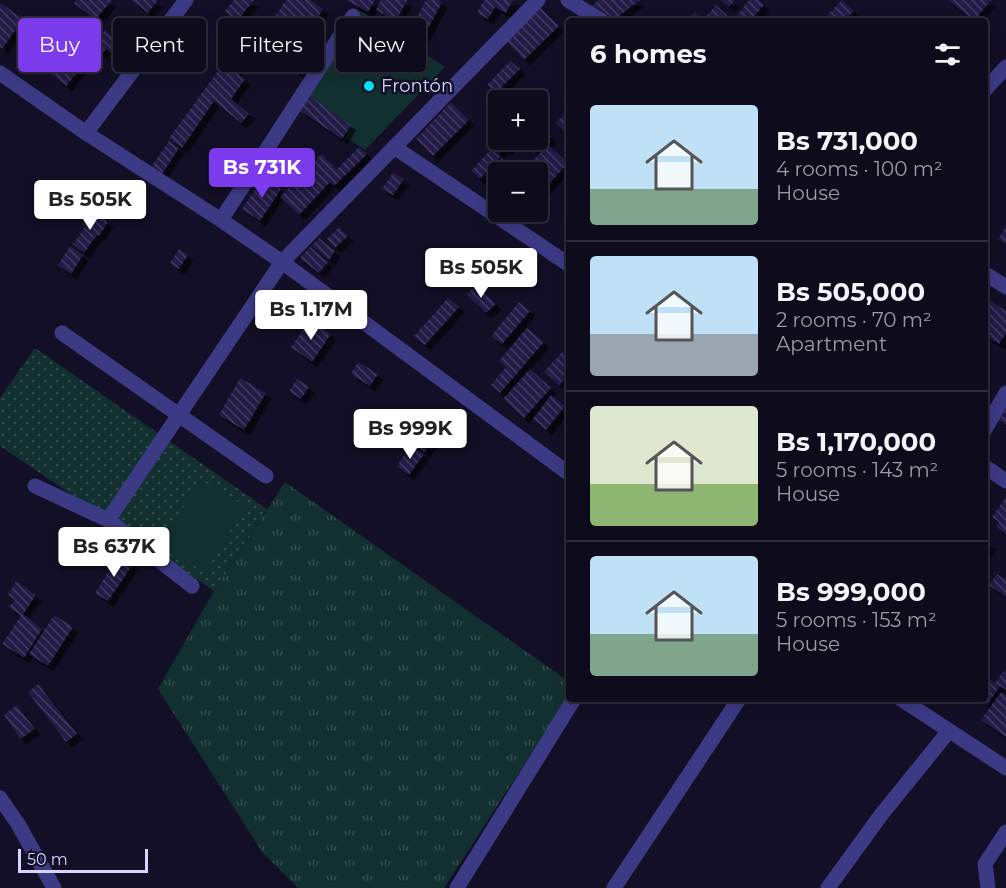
<!DOCTYPE html>
<meta charset="utf-8">
<style>
body{margin:0;font-family:Montserrat,sans-serif;background:#1c1929;color:#f1f3f6;height:100vh;display:flex;flex-direction:column;font-size:22px;white-space:nowrap}
*{box-sizing:border-box;margin:0}
p{font-size:20px;color:#9b9ba3}
.icon{flex:none;width:33px;height:33px;fill:none;stroke:currentColor;stroke-width:2;stroke-linecap:round;stroke-linejoin:round}
.map{position:relative;flex:1;overflow:hidden}
.side{position:absolute;left:566px;top:18px;width:422px;height:684px;display:flex;flex-direction:column;background:#0e0b1c;border-radius:6px;box-shadow:0 3px 15px #0003,0 0 0 2px #2e2b3b}
.side>*{flex:none}
.banner{position:absolute;left:18px;top:18px;width:458px;height:54px;display:flex;gap:12px}
.fabs{position:absolute;left:488px;top:90px;display:grid;gap:12px}
.fabs a{display:grid;place-items:center;width:60px;height:60px;border-radius:6px;background:#0e0b1c;box-shadow:0 3px 15px #0003,0 0 0 2px #2e2b3b;font-size:30px}
.scale{position:absolute;left:18px;bottom:15px;width:130px;box-sizing:border-box;padding-left:6px;border:3px solid #d9d4ff;border-top:0;font-size:16px;line-height:21px;white-space:nowrap;color:#d9d4ff;-webkit-text-stroke:4px #130f26;paint-order:stroke}
.price{position:absolute;translate:-50% -51px;padding:0 14px;border-radius:6px;background:#fff;color:#222;font-size:20px;line-height:39px;filter:drop-shadow(0 2px 3px #0008)}
.price::after{content:'';position:absolute;left:50%;top:36px;width:18px;height:14px;margin-left:-9px;background:inherit;clip-path:polygon(0 0,100% 0,50% 100%)}
.price.current{background:#7c3aed;color:#fff}
ul{padding:0;list-style:none}
li{display:flex;align-items:center;gap:18px;height:150px;padding:0 24px}
li+li{border-top:2px solid #2e2b3b}
li span{display:grid;place-items:center;flex:none;width:168px;height:120px;border-radius:6px;color:#555}
li>.icon{margin-inline-start:auto}
span .icon{width:72px;height:72px;fill:#fffc;stroke-width:1}
li b{font-size:26px}
h2{display:flex;justify-content:space-between;align-items:center;height:72px;padding:0 24px;font-size:26px}
.pill{padding:0 21px;border-radius:6px;background:#0e0b1c;box-shadow:0 3px 15px #0003,0 0 0 2px #2e2b3b;font-size:21px;line-height:54px}
.pill.current{background:#7c3aed;color:#fff}
.map>svg:first-child{display:block}
.grass{fill:url(#grass-tufts)}
.park{fill:url(#park-dots)}
.garden{fill:#12302f}
.building{fill:url(#building-back-hatch);filter:url(#shadow)}
.lines{fill:none;stroke-linecap:round;stroke-linejoin:round}
.minor{stroke:#3d3a85;stroke-width:15}
.poi-dot{fill:#00e5ff;stroke:#130f26;stroke-width:2}
.labels{text-anchor:middle;stroke-width:5;stroke-linejoin:round;paint-order:stroke}
.poi-label{font-size:18px;fill:#d9d4ff;stroke:#130f26;text-anchor:start}
</style>
<div class="map">
<svg width="1006" height="888" viewBox="0 0 1006 888">
<defs>
<pattern id="grass-tufts" width="24" height="20" patternUnits="userSpaceOnUse" patternTransform="scale(1.5)"><rect width="24" height="20" fill="#12302f"/><path d="M3 7l-1-3M5 7V3M7 7l1-3M15 17l-1-3M17 17v-4M19 17l1-3" fill="none" stroke="#344d4e"/></pattern>
<pattern id="park-dots" width="8" height="8" patternUnits="userSpaceOnUse" patternTransform="scale(1.5)"><rect width="8" height="8" fill="#12302f"/><path d="M2 2h.1M6 6h.1" fill="none" stroke="#344d4e" stroke-width="1.8" stroke-linecap="round"/></pattern>
<pattern id="building-back-hatch" width="6" height="6" patternUnits="userSpaceOnUse" patternTransform="scale(1.5)"><rect width="6" height="6" fill="#241b47"/><path d="M-1 5l2 2M0 0l6 6M5-1l2 2" fill="none" stroke="#433b63"/></pattern>
<filter id="shadow"><feDropShadow dx="5.5" dy="5.5" stdDeviation="0" flood-color="#0009"/></filter>
</defs>
<rect width="100%" height="100%" fill="#130f26"/>
<polygon class="grass" points="285,482 568,681 568,697 444,888 298,888 262,852 158,689 214,591"/>
<polygon class="park" points="35,348 267,509 214,591 0,446 0,398"/>
<g class="garden">
<polygon points="361,11 445,67 365,150 297,104"/>
<polygon points="200,479 245,506 205,572 161,545"/>
</g>
<g class="building">
<polygon points="76,0 112,0 95,20 74,3"/>
<polygon points="132,0 158,0 148,13"/>
<polygon points="234,0 254,0 237,21 225,11"/>
<polygon points="286,0 310,0 323,9 315,22 313,21 297,45 269,25"/>
<polygon points="346,0 375,0 368,12"/>
<polygon points="381,0 407,0 396,21 376,10"/>
<polygon points="426,0 439,0 442,2 422,40 409,33"/>
<polygon points="484,0 513,0 506,13 495,7 488,19 477,13"/>
<polygon points="598,0 640,0 615,19 592,6"/>
<polygon points="721,0 735,0 729,7"/>
<polygon points="749,0 758,0 764,5 750,21 744,21 737,15"/>
<polygon points="842,0 854,11 845,21 822,21"/>
<polygon points="948,0 991,0 974,21"/>
<polygon points="0,3 23,19 2,49 0,47"/>
<polygon points="716,5 730,18 728,21 687,21 695,12 703,20"/>
<polygon points="540,7 559,26 524,60 506,41"/>
<polygon points="105,30 134,54 125,64 106,49 102,54 92,46"/>
<polygon points="246,33 257,41 235,72 245,79 231,99 249,114 241,123 214,101 182,148 169,138"/>
<polygon points="285,38 313,59 301,74 274,53"/>
<polygon points="68,53 83,65 66,86 51,74"/>
<polygon points="510,61 520,69 496,93 487,85"/>
<polygon points="308,95 351,125 342,139 299,110"/>
<polygon points="451,102 469,120 433,156 416,139"/>
<polygon points="568,110 568,135 556,123"/>
<polygon points="544,130 551,137 536,152 523,140 537,140 537,137"/>
<polygon points="501,140 508,140 512,144 506,151 503,148 499,153 494,148"/>
<polygon points="169,141 179,148 162,174 151,167"/>
<polygon points="548,145 568,163 537,197 537,172 521,172"/>
<polygon points="359,147 367,154 334,186 330,182 299,215 280,197 321,154 337,169"/>
<polygon points="491,149 500,157 480,179 471,171"/>
<polygon points="502,158 513,169 509,172 503,172 495,165"/>
<polygon points="393,173 404,179 393,195 382,189"/>
<polygon points="263,177 281,189 260,221 242,209"/>
<polygon points="91,211 108,222 99,236 97,235 84,253 73,244 85,227 82,225"/>
<polygon points="1006,226 1006,244 998,239"/>
<polygon points="339,227 348,236 335,248 327,239"/>
<polygon points="319,238 335,251 329,260 312,246"/>
<polygon points="70,246 83,255 71,274 58,265"/>
<polygon points="310,247 328,262 319,273 300,258"/>
<polygon points="179,249 188,255 179,269 170,263"/>
<polygon points="476,284 496,304 486,313 467,295"/>
<polygon points="984,297 1006,311 1006,333 999,344 984,335"/>
<polygon points="448,298 459,307 425,345 414,336"/>
<polygon points="519,302 530,311 502,344 491,336"/>
<polygon points="310,320 331,334 312,362 291,347"/>
<polygon points="527,328 544,342 500,393 491,385 506,367 499,361"/>
<polygon points="562,352 568,357 568,375 559,386 544,372"/>
<polygon points="358,362 378,374 370,386 351,374"/>
<polygon points="530,369 551,388 524,418 503,399"/>
<polygon points="240,378 266,393 244,430 219,415"/>
<polygon points="297,379 309,387 301,399 289,391"/>
<polygon points="551,395 565,406 546,430 533,419"/>
<polygon points="1006,409 1006,425 999,420"/>
<polygon points="429,422 440,430 425,452 414,444"/>
<polygon points="411,445 424,454 409,475 397,466"/>
<polygon points="1006,497 1006,534 996,527 999,522 992,517"/>
<polygon points="984,540 991,544 984,555"/>
<polygon points="118,556 133,564 108,601 95,593"/>
<polygon points="997,574 1004,579 1006,576 1006,597 989,585"/>
<polygon points="16,581 36,595 23,614 42,629 24,658 2,644 21,616 9,607 15,600 8,595"/>
<polygon points="54,615 73,627 48,666 29,654"/>
<polygon points="1003,671 1006,673 1006,690 1000,686 987,705 978,699 984,699 984,689 990,680 995,683"/>
<polygon points="38,684 77,734 66,742 28,692"/>
<polygon points="1001,692 1006,695 1006,737 981,720"/>
<polygon points="17,705 35,729 20,739 4,715"/>
</g>
<g class="lines">
<g class="minor">
<polyline points="568,0 602,21"/>
<polyline points="0,73 86,133 221,220 282,262 568,473"/>
<polyline points="984,91 1006,67"/>
<polyline points="86,133 186,0"/>
<polyline points="394,147 568,264"/>
<polyline points="221,220 353,16"/>
<polyline points="984,273 1006,287"/>
<polyline points="62,333 266,476"/>
<polyline points="984,431 1006,393"/>
<polyline points="984,466 1006,481"/>
<polyline points="35,486 108,520 192,586"/>
<polyline points="108,520 282,262 538,0"/>
<polyline points="901,699 1006,768"/>
<polyline points="0,798 18,824 54,888"/>
<polyline points="457,888 574,699"/>
<polyline points="614,888 739,699"/>
<polyline points="828,888 881,815 949,731"/>
<polyline points="988,888 985,864 1006,832"/>
</g>
</g>
<circle class="poi-dot" cx="369" cy="86" r="6"/>
<g class="labels">
<g class="poi-label">
<text x="381" y="92">Frontón</text>
</g>
</g>
</svg>
<div class="fabs">
<a>+</a>
<a>−</a>
</div>
<div class="scale">50 m</div>
<b class="price current" style="left:262px;top:199px">Bs 731K</b>
<b class="price" style="left:90px;top:231px">Bs 505K</b>
<b class="price" style="left:481px;top:299px">Bs 505K</b>
<b class="price" style="left:311px;top:341px">Bs 1.17M</b>
<b class="price" style="left:410px;top:460px">Bs 999K</b>
<b class="price" style="left:114px;top:578px">Bs 637K</b>
<div class="banner">
<a class="pill current">Buy</a>
<a class="pill">Rent</a>
<a class="pill">Filters</a>
<a class="pill">New</a>
</div>
<section class="side">
<h2>6 homes<svg class="icon" aria-label="filters" viewBox="0 0 24 24"><path d="M4 7h16M4 17h16"/><circle cx="9" cy="7" r="2"/><circle cx="15" cy="17" r="2"/></svg></h2>
<ul>
<li><span style="background:linear-gradient(#bfe0f5 70%,#7fa58c 0)"><svg class="icon" aria-label="home" viewBox="0 0 24 24"><path d="M3 11l9-7 9 7M6 9v11h12V9"/></svg></span><div><b>Bs 731,000</b><p>4 rooms · 100 m²</p><p>House</p></div></li>
<li><span style="background:linear-gradient(#bfe0f5 65%,#9aa5b1 0)"><svg class="icon" aria-label="home" viewBox="0 0 24 24"><path d="M3 11l9-7 9 7M6 9v11h12V9"/></svg></span><div><b>Bs 505,000</b><p>2 rooms · 70 m²</p><p>Apartment</p></div></li>
<li><span style="background:linear-gradient(#dfe7d0 65%,#8fb573 0)"><svg class="icon" aria-label="home" viewBox="0 0 24 24"><path d="M3 11l9-7 9 7M6 9v11h12V9"/></svg></span><div><b>Bs 1,170,000</b><p>5 rooms · 143 m²</p><p>House</p></div></li>
<li><span style="background:linear-gradient(#bfe0f5 65%,#7fa58c 0)"><svg class="icon" aria-label="home" viewBox="0 0 24 24"><path d="M3 11l9-7 9 7M6 9v11h12V9"/></svg></span><div><b>Bs 999,000</b><p>5 rooms · 153 m²</p><p>House</p></div></li>
</ul>
</section>
</div>
